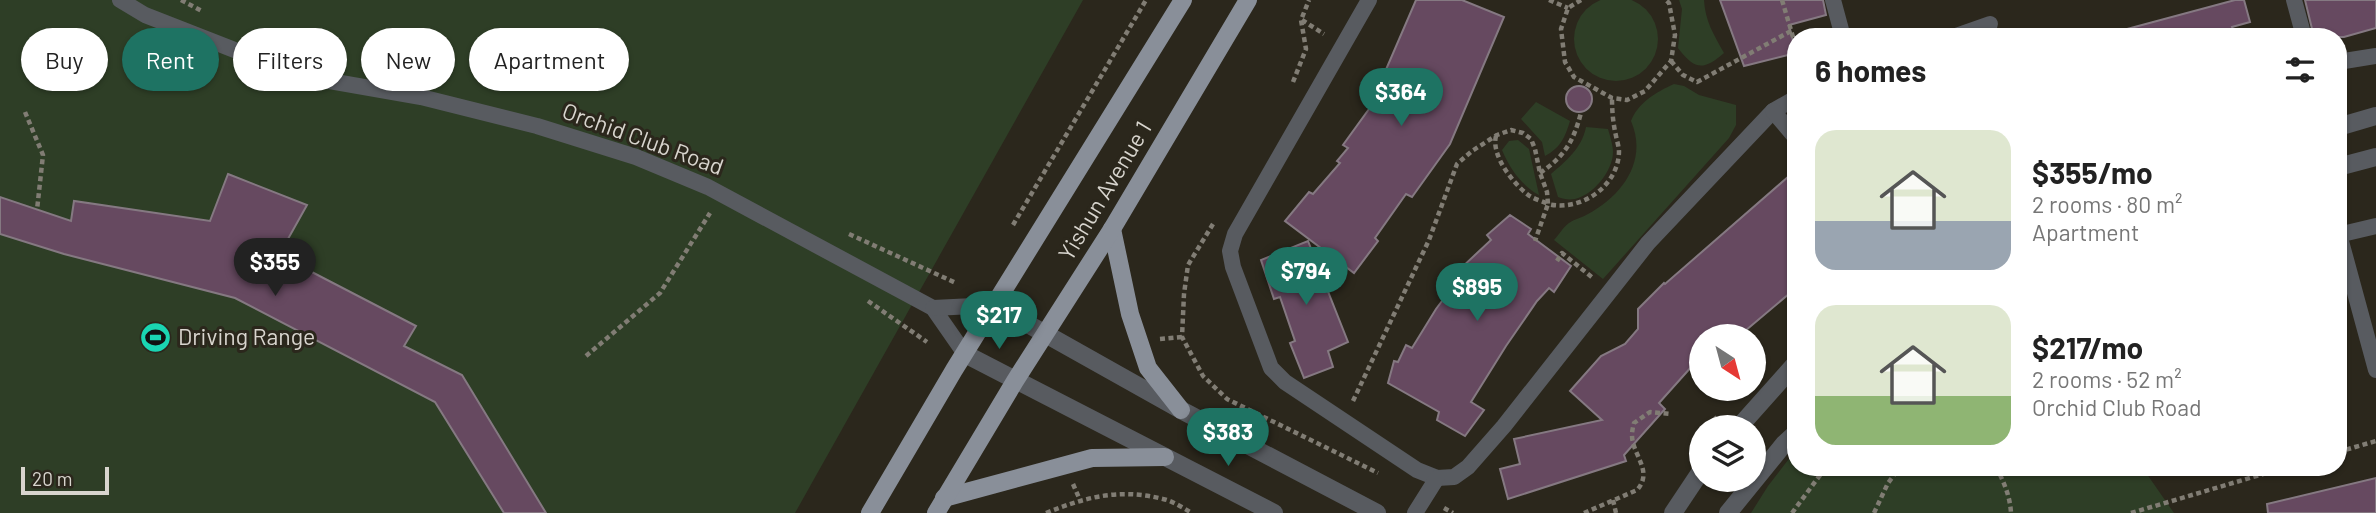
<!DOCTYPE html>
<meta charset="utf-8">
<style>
body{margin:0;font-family:Barlow,sans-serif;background:#f6f6f6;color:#222;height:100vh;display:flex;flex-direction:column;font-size:26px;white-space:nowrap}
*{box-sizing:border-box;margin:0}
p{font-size:23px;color:#767676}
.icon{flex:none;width:38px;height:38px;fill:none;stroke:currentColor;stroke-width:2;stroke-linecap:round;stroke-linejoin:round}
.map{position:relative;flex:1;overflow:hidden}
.details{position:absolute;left:1787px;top:28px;width:560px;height:448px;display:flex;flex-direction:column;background:#fff;border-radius:28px;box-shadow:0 2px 5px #0004}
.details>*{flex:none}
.top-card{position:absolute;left:21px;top:28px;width:665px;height:63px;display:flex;gap:14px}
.needle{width:46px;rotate:144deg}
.fabs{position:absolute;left:1689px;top:324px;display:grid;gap:14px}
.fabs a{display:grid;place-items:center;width:77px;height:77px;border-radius:50%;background:#fff;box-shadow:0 2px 5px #0004;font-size:35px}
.scale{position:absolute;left:21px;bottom:18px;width:88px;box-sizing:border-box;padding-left:7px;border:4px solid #d8d5ce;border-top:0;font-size:19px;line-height:24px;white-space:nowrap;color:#d8d5ce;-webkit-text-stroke:5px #2b271c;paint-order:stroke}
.price{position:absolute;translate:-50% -60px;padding:0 16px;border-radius:24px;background:#1e7363;color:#fff;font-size:23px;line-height:46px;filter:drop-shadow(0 2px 4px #0008)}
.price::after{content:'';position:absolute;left:50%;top:42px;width:21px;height:16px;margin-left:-10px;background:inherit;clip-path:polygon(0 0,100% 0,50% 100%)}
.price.on{background:#222;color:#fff}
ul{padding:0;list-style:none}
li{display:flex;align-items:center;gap:21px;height:175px;padding:0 28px}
li span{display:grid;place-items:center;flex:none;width:196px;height:140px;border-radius:21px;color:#555}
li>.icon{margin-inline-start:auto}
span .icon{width:84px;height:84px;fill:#fffc;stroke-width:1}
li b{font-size:30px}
h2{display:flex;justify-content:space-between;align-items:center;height:84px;padding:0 28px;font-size:30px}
.pill{padding:0 24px;border-radius:32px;background:#fff;box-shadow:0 2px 5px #0004;font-size:24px;line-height:63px}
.pill.on{background:#1e7363;color:#fff}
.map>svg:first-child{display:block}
.green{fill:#2e3e26}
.building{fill:#664960;stroke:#857982;stroke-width:2}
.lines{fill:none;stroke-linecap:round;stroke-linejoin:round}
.path{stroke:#817d74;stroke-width:4.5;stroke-dasharray:5 3.5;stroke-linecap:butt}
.lane{stroke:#585b60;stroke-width:16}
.street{stroke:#585b60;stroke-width:18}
.primary{stroke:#898f99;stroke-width:18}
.labels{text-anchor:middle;stroke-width:6;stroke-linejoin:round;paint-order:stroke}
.street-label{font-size:23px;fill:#d8d5ce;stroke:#2b271c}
.poi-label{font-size:23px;fill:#d8d5ce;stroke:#2b271c;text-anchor:start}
</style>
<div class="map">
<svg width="2376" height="513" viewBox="0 0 2376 513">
<rect width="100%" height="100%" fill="#2b271c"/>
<g class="green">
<circle cx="1616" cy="39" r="42"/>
<polygon points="0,0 1083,0 795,513 0,513"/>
<path d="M 1679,0 L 1704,0 C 1705,21 1714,35 1724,53 C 1703,71 1695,70 1678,48 L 1682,9 Z"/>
<path d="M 1674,84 L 1684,86 L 1699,95 L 1736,105 L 1736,125 L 1729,138 L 1603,279 L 1554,240 C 1559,235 1563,227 1569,223 C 1574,219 1582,218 1588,214 C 1623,195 1648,160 1631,121 C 1638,103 1656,92 1674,84 Z"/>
<path d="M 1536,102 L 1570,121 C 1565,138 1560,148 1545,156 L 1542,142 L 1521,119 Z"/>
<path d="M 1586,127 L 1608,129 C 1610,136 1613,145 1613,152 C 1613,171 1593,195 1575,199 C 1569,200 1563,199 1558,197 L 1551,174 C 1566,161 1582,148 1586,127 Z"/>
<path d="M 1518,140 L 1529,149 L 1539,195 C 1521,185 1510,169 1502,150 L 1509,141 Z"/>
<polygon points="1795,451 1796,467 2142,467 2174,513 1751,513 1768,486"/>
</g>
<g class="building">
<polygon points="1416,0 1462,0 1504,17 1450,144 1412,197 1406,194 1375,238 1378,241 1354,273 1285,221 1309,192 1313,194 1340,163 1337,161 1348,148 1343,145 1369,109"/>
<polygon points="1720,0 1823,0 1826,15 1789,25 1796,53 1744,66"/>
<polygon points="2235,0 2244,0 2250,22 2232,27 2235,37 2128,37 2127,29"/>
<polygon points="2305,0 2376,0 2376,28 2344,37 2314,37"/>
<circle cx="1579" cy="99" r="13"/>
<polygon points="1796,170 1796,288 1739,336 1701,336 1701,356 1659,403 1665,409 1624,455 1626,461 1508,499 1500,469 1520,464 1514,439 1602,420 1570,391 1601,356 1625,344 1638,329 1638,309 1664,283 1665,284"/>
<polygon points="228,174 307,205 279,255 416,326 404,346 462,375 546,513 504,513 435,402 235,298 64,254 0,234 0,197 71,221 74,201 210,221"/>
<polygon points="1510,215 1531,229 1528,234 1571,266 1554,292 1549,288 1537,301 1506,346 1471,402 1484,410 1465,436 1437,420 1439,412 1388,383 1394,361 1398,362 1406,345 1412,348 1436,309 1463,273 1460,269 1491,240 1487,235"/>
<polygon points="1308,241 1348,342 1328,351 1333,367 1304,378 1290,343 1295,341 1280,297 1274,299 1261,260"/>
<polygon points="2376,478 2376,513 2268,513 2267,504"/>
</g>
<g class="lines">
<g class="path">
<polyline points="181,0 202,11"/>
<polyline points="1549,0 1568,8"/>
<polyline points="1581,0 1568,8 1561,29 1565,62 1574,77 1612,98 1627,100 1645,91 1671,61 1675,35 1669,3 1666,0"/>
<polyline points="1782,0 1796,47"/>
<polyline points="1302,20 1324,34"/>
<polyline points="278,40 337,57"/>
<polyline points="1671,61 1683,75 1697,82 1791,31"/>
<polyline points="1293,82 1306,49 1301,20 1309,0"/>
<polyline points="25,112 43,155 37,210"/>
<path d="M 1496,136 C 1491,155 1512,182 1527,194 C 1533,199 1542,201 1548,204 L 1535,241"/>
<path d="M 1540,173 C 1565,156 1573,142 1581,113"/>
<polyline points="1213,224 1188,265 1184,294 1182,337 1203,376 1227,399 1378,473"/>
<polyline points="1013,225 1146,0"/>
<polyline points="849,234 956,283"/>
<polyline points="1557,261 1562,253 1593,278"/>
<polyline points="868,301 927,342"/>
<polyline points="1160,339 1182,337"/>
<polyline points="586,356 660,293 710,213"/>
<path d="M 1353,401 L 1429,240 L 1457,164 L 1472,151 L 1497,135 L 1511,130 L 1523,133 L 1531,139 L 1535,149 L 1540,173 L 1547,192 L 1548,204 C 1580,212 1618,187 1619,152 C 1619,147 1617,141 1616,136 C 1613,123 1612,111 1612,98"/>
<polyline points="1708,427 1717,417"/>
<polyline points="1692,449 1701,435"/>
<polyline points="2338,452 2376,441"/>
<path d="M 1996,467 C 2004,482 2010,496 2011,513"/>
<polyline points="1073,484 1080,500"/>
<polyline points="1613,500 1616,513"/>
<polyline points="1444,508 1453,513"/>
<path d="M 1046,513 C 1086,497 1119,488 1163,499 C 1173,501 1183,508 1192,513"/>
<path d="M 1584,513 L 1637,490 C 1654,471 1632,455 1632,435 C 1632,431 1633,427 1634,423 L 1650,412 L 1670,414"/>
<polyline points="1792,513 1826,467"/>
<polyline points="1874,513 1888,483 1900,467"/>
<polyline points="2131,513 2287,467"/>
</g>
<g class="lane">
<polyline points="120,0 145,15 301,76 421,97 537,126 636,157 708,187 933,308 965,354"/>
<polyline points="1369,0 1235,234 1230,251 1233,267 1271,368 1285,382 1417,470 1437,478 1454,477 1468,467 1504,426 1648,243 1773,111 1796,98"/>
<polyline points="1833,0 1843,37"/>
<polyline points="2294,0 2304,37"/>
<polyline points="1953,37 1990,24"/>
<polyline points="2338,62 2376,56"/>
<polyline points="1773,111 1796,138"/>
<polyline points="2339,234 2376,370"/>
<polyline points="2338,235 2376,226"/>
<polyline points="933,308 994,305"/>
<polyline points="1415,513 1437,478"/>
</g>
<g class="street">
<polyline points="2338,127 2376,116"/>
<polyline points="2338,167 2376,157"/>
<polyline points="994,305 1181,410 1377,513"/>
<polyline points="965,354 1274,513"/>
<polyline points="1739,427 1796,363"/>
<polyline points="1673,513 1701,471"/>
<polyline points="1728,513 1784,444 1796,433"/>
</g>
<g class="primary">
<polyline points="1112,229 1130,314 1148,368 1181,410"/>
<polyline points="944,498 1092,458 1165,457"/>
<polyline points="870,513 954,370 1183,0"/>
<polyline points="936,513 1015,381 1112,229 1248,0"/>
</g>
</g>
<defs>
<symbol id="stadium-disc" viewBox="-11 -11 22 22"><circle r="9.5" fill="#1ad5b2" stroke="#2b271c"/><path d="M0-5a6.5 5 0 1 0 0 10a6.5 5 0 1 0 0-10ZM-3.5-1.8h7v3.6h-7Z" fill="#111"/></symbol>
</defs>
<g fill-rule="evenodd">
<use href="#stadium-disc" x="138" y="320" width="35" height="35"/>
</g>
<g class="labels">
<g class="street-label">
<text transform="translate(643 139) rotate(20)" y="8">Orchid Club Road</text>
<text transform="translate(1105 191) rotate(-59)" y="8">Yishun Avenue 1</text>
</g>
<g class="poi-label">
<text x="178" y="345">Driving Range</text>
</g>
</g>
</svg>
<div class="fabs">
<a><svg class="needle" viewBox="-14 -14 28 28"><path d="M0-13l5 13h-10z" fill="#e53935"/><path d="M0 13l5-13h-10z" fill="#767676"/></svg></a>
<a><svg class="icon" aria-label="layers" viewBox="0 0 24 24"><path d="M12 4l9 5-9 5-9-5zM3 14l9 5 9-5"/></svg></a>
</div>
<div class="scale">20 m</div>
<b class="price" style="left:1401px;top:128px">$364</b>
<b class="price on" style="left:275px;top:298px">$355</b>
<b class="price" style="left:1306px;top:307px">$794</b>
<b class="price" style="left:1477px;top:323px">$895</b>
<b class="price" style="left:999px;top:351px">$217</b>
<b class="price" style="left:1228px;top:468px">$383</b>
<div class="top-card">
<a class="pill">Buy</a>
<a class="pill on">Rent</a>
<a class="pill">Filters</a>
<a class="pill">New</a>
<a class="pill">Apartment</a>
</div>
<section class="details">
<h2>6 homes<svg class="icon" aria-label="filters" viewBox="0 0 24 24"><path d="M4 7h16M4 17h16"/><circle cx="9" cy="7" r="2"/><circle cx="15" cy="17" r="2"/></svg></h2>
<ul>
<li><span style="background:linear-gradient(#dfe7d0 65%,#9aa5b1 0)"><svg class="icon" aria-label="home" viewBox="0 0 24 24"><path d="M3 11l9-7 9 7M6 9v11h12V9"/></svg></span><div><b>$355/mo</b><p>2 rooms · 80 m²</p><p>Apartment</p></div></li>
<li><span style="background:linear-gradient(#dfe7d0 65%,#8fb573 0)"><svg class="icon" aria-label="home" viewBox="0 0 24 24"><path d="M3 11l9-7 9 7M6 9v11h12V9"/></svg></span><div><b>$217/mo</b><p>2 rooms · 52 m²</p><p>Orchid Club Road</p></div></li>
</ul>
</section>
</div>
